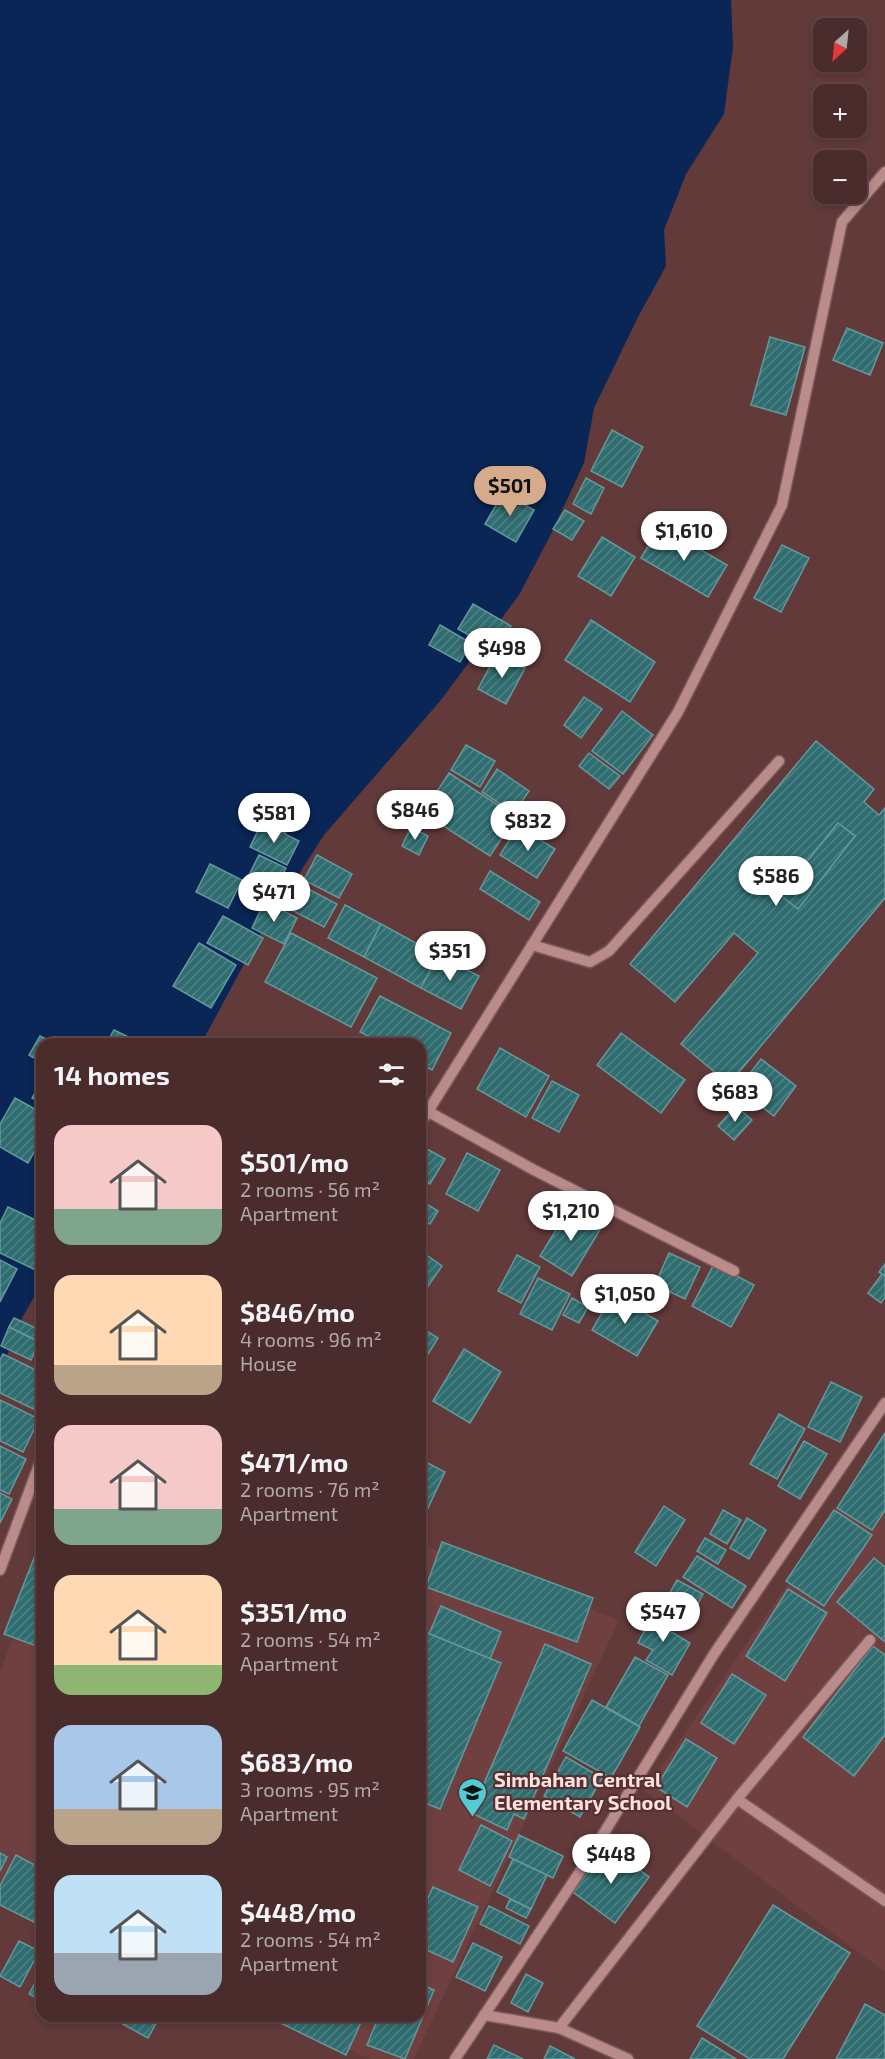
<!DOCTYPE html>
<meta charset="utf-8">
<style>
body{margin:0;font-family:"Exo 2",sans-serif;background:#513434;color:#f1f3f6;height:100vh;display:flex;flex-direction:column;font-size:22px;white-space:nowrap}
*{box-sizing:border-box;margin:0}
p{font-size:20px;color:#b2a7a9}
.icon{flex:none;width:33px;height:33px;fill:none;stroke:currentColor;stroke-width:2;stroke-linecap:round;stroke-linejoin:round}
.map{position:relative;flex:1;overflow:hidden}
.drawer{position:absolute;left:36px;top:1038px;width:390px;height:984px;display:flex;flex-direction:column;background:#4a2c2c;border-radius:18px;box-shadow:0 3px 9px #0003,0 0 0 2px #614848}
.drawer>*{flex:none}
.needle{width:39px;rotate:207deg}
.buttons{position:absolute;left:813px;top:18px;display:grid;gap:12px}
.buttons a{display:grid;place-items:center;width:54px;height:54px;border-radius:12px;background:#4a2c2c;box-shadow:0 3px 9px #0003,0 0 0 2px #614848;font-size:30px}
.price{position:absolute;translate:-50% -51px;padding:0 14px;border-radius:21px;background:#fff;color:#222;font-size:20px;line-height:39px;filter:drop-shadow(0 2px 3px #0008)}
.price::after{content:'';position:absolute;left:50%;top:36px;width:18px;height:14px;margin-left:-9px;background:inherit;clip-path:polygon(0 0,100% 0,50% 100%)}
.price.selected{background:#d6ab8b;color:#111}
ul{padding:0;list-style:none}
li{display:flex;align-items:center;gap:18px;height:150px;padding:0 18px}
li span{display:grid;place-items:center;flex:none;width:168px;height:120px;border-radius:18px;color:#555}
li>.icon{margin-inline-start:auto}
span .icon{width:72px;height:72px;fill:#fffc;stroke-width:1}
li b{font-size:26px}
h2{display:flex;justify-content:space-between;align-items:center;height:72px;padding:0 18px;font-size:26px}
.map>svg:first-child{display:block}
.built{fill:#704040}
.water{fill:#092656}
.building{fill:url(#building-hatch);stroke:#64999c;stroke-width:1.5;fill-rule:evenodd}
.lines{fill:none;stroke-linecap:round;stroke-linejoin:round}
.minor-casing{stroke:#7b5a5a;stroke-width:13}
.minor{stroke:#b98b8a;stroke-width:10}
.labels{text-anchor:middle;stroke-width:4.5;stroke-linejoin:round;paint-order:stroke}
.poi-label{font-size:20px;font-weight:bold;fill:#fae0df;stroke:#563030;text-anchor:start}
</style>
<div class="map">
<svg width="885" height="2059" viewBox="0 0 885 2059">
<defs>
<pattern id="building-hatch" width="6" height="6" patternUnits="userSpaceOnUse" patternTransform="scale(1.5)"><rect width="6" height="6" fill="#306d70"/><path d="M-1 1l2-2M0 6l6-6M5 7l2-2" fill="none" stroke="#4f8284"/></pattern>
</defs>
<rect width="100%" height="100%" fill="#623a3a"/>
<g class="built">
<polygon points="885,1436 885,1972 645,1791 846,1500"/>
<polygon points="420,1544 619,1620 414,2059 370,2059 274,2016 420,2016"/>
<polygon points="42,1563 42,1912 0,1893 0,1672"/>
</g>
<polygon class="water" points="0,0 731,0 733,47 724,114 686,174 664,230 666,266 638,317 594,408 584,463 550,536 519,595 441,700 324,835 259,936 201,1044 42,1044 42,1283 17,1327 0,1376"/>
<g class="building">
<polygon points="847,328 883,343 870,375 833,360"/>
<polygon points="770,337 805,347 786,415 751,405"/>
<polygon points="612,430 643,447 622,487 591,471"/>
<polygon points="586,478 604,488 591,514 573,504"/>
<polygon points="503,493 534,510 516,542 485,524"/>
<polygon points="565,510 584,521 572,540 553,529"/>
<polygon points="660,526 727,565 708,597 641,558"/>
<polygon points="602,537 635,557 611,596 578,576"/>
<polygon points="782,545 809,558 781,612 754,598"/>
<polygon points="473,604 511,626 497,651 458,629"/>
<polygon points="591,620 655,662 630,702 565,660"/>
<polygon points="440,625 471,643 460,662 429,645"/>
<polygon points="497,653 525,668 506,704 478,689"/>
<polygon points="584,697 602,709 581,738 564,725"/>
<polygon points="622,711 653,735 623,774 592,751"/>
<path d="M 816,741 L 874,789 L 864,802 L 879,815 L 885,808 L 885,898 L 729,1084 L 681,1044 L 758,953 L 734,933 L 675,1002 L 630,964 ZM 838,823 L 855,836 L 798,909 L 780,895 Z"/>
<polygon points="466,745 495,761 480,787 451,770"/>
<polygon points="589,753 620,776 609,789 579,766"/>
<polygon points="497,769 529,791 514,813 482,792"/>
<polygon points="449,773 516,817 490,856 423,813"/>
<polygon points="393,800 413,810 407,822 387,812"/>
<polygon points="267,813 290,824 285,834 262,822"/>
<polygon points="262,822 299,841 287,865 250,847"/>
<polygon points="838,823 855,836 798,909 780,895"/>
<polygon points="518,826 555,849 537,878 500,855"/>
<polygon points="411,827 428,836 419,855 402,846"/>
<polygon points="259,855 286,868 271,899 244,885"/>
<polygon points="317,855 352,874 339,898 304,880"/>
<polygon points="210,864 242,880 228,908 196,892"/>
<polygon points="490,871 540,902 529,920 480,889"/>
<polygon points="295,882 337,904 324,927 282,905"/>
<polygon points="265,901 297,918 284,944 252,928"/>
<polygon points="345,905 381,924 364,957 328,938"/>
<polygon points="223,916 263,938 248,965 207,943"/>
<polygon points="381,924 438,955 421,988 364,957"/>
<polygon points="291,933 377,978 351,1027 265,982"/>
<polygon points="199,943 236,965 211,1008 173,986"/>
<polygon points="438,955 479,976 461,1009 421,988"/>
<polygon points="380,996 451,1033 432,1070 420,1063 420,1044 383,1044 360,1032"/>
<polygon points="114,1030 135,1040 133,1044 106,1044"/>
<polygon points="621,1033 685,1080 661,1113 597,1065"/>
<polygon points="40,1036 55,1044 42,1044 42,1063 29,1055"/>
<polygon points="500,1048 549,1076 526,1117 477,1089"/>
<polygon points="761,1059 796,1086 774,1116 738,1089"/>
<polygon points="420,1067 427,1071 420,1083"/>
<polygon points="42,1081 42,1104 32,1098"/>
<polygon points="552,1081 579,1095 559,1132 532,1118"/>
<polygon points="15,1098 42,1113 42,1138 28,1163 0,1147 0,1124"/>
<polygon points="736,1106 752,1120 734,1140 718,1126"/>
<polygon points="420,1145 445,1159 430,1184 420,1179"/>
<polygon points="467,1153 500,1170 478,1211 446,1194"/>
<polygon points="420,1200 438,1211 430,1224 420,1219"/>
<polygon points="8,1207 42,1223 42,1273 0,1253 0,1223"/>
<polygon points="569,1209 601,1228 572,1276 540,1256"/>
<polygon points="420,1221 427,1225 420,1238"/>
<polygon points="669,1253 700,1267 685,1299 655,1285"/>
<polygon points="517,1255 540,1267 521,1303 498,1291"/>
<polygon points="428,1256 442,1266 424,1292 420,1289 420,1267"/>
<polygon points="0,1260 17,1269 0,1302"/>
<polygon points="714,1264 754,1285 731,1327 692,1306"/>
<polygon points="885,1264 885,1276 879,1272"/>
<polygon points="882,1274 885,1276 885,1297 881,1303 868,1293"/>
<polygon points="538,1278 570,1294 552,1330 520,1314"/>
<polygon points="613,1294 658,1321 637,1356 592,1330"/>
<polygon points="572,1298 588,1307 579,1323 563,1315"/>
<polygon points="14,1318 40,1330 36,1340 9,1327"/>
<polygon points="9,1327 39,1342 31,1360 1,1346"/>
<polygon points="420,1327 438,1338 420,1367"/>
<polygon points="464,1349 501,1372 470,1423 433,1401"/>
<polygon points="3,1354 42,1373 42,1413 0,1393 0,1360"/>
<polygon points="831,1382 862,1397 840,1442 808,1427"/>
<polygon points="0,1400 39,1419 23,1452 0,1441"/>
<polygon points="779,1414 805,1429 777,1479 750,1464"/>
<polygon points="885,1433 885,1510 872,1530 837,1508"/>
<polygon points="804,1441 827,1454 800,1499 778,1486"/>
<polygon points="0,1446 26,1459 9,1494 0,1490"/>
<polygon points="420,1459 445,1472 426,1512 420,1509"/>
<polygon points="0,1493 12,1499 0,1523"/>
<polygon points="664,1506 685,1520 656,1566 635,1552"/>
<polygon points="723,1510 741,1520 727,1544 710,1534"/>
<polygon points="834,1510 872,1535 824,1606 786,1581"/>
<polygon points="747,1518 766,1530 749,1559 730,1548"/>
<polygon points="42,1538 42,1648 4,1634"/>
<polygon points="705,1538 726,1550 718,1564 697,1551"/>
<polygon points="442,1542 593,1598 577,1642 426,1587"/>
<polygon points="697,1556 746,1586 732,1608 683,1577"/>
<polygon points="874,1558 885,1567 885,1642 837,1602"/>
<polygon points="677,1580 703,1594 688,1623 661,1609"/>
<polygon points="788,1589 827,1613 785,1681 746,1656"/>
<polygon points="441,1606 501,1632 490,1659 429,1634"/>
<polygon points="655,1610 673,1619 668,1630 690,1643 672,1675 646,1660 653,1650 638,1643"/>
<polygon points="420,1630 501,1663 440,1809 420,1801"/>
<polygon points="545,1644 591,1664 524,1819 514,1814 507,1830 471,1813"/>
<polygon points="873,1646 885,1655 885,1735 854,1776 803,1737"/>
<polygon points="635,1657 668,1675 639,1726 606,1707"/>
<polygon points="732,1674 766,1695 734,1744 701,1723"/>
<polygon points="592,1700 640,1727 611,1778 563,1751"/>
<polygon points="686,1739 717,1758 687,1807 656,1787"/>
<polygon points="566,1757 602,1778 580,1817 544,1796"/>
<polygon points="481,1825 512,1841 490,1886 459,1870"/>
<polygon points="519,1835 563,1856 553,1878 509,1857"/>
<polygon points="607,1846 649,1877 615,1923 573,1892"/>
<polygon points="0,1853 7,1857 0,1871"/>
<polygon points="16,1855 42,1869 42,1926 0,1905 0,1886"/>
<polygon points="513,1859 547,1875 531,1909 497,1892"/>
<polygon points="433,1887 478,1907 453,1962 420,1947 420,1916"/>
<polygon points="510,1899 531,1909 526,1918 506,1908"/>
<polygon points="773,1905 850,1953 783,2059 750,2059 697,2026"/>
<polygon points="489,1906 529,1926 520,1944 480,1924"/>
<polygon points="19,1941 39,1951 20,1987 0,1976"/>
<polygon points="473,1943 502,1957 485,1991 456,1977"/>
<polygon points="42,1970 42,2001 29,1994"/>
<polygon points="526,1974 543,1983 528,2012 511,2003"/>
<polygon points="420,1984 434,1990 405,2059 367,2045 379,2016 420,2016"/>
<polygon points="865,2004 885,2015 885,2059 836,2059"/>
<polygon points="122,2016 160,2016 148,2038 119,2022"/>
<polygon points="266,2016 364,2016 346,2055"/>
<polygon points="702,2038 736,2059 690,2059"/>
<polygon points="494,2045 523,2059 487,2059"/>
<polygon points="550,2046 575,2059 544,2059"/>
</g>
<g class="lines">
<defs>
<g id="minor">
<polyline points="532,945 590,962 609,951 779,761"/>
<polyline points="427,1111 534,1170 734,1271"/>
<polyline points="420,1124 678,712 782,505 842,222 885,172"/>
<polyline points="0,1570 42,1457"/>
<polyline points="737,1799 870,1640"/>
<polyline points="484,2015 559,2028 628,2059"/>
<polyline points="559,2028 737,1799 885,1901"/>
<polyline points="455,2059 583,1867 714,1654 885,1403"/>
</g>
</defs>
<use href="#minor" class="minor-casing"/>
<use href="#minor" class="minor"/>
</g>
<defs>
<symbol id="school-pin" viewBox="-11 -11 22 30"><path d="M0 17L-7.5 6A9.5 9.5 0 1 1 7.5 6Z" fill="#51ccd3" stroke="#563030"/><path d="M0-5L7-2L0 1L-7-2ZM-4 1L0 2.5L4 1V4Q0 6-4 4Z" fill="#111"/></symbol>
</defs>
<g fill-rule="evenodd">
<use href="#school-pin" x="456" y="1776" width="33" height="45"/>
</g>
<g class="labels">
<g class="poi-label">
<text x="494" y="1787">Simbahan Central<tspan x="494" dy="23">Elementary School</tspan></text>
</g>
</g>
</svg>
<div class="buttons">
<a><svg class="needle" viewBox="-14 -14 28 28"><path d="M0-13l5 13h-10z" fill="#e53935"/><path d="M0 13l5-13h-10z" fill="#b2a7a9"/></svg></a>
<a>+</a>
<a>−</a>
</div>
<b class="price selected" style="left:510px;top:517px">$501</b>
<b class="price" style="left:684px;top:562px">$1,610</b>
<b class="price" style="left:502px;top:679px">$498</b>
<b class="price" style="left:415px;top:841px">$846</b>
<b class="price" style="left:274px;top:844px">$581</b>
<b class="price" style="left:528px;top:852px">$832</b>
<b class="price" style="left:776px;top:907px">$586</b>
<b class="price" style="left:274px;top:923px">$471</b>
<b class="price" style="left:450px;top:982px">$351</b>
<b class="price" style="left:735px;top:1123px">$683</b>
<b class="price" style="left:571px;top:1242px">$1,210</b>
<b class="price" style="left:625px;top:1325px">$1,050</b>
<b class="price" style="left:663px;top:1643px">$547</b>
<b class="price" style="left:611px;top:1885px">$448</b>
<section class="drawer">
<h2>14 homes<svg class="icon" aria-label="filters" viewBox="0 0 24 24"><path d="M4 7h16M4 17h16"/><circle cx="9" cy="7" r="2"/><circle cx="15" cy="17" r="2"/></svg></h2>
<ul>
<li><span style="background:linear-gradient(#f6c9c9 70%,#7fa58c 0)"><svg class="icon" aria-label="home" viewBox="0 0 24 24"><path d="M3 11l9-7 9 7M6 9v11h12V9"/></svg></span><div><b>$501/mo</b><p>2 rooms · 56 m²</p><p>Apartment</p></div></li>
<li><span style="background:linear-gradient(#ffd9b3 75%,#b9a48a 0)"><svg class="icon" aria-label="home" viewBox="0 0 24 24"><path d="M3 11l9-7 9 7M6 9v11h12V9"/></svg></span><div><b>$846/mo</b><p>4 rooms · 96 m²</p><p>House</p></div></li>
<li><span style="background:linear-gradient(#f6c9c9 70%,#7fa58c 0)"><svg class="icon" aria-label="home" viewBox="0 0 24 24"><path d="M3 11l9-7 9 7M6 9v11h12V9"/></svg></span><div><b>$471/mo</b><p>2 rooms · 76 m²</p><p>Apartment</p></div></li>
<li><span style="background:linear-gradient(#ffd9b3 75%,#8fb573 0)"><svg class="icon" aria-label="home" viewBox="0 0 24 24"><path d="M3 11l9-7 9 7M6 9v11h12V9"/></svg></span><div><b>$351/mo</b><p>2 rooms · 54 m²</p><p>Apartment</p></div></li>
<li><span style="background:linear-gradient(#a9c7e8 70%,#b9a48a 0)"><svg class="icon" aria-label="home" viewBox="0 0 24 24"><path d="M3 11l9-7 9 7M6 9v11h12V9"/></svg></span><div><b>$683/mo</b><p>3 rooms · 95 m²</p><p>Apartment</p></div></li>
<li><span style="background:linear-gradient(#bfe0f5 65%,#9aa5b1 0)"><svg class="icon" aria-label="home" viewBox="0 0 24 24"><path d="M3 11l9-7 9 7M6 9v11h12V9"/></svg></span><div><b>$448/mo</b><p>2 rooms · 54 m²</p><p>Apartment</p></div></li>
</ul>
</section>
</div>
